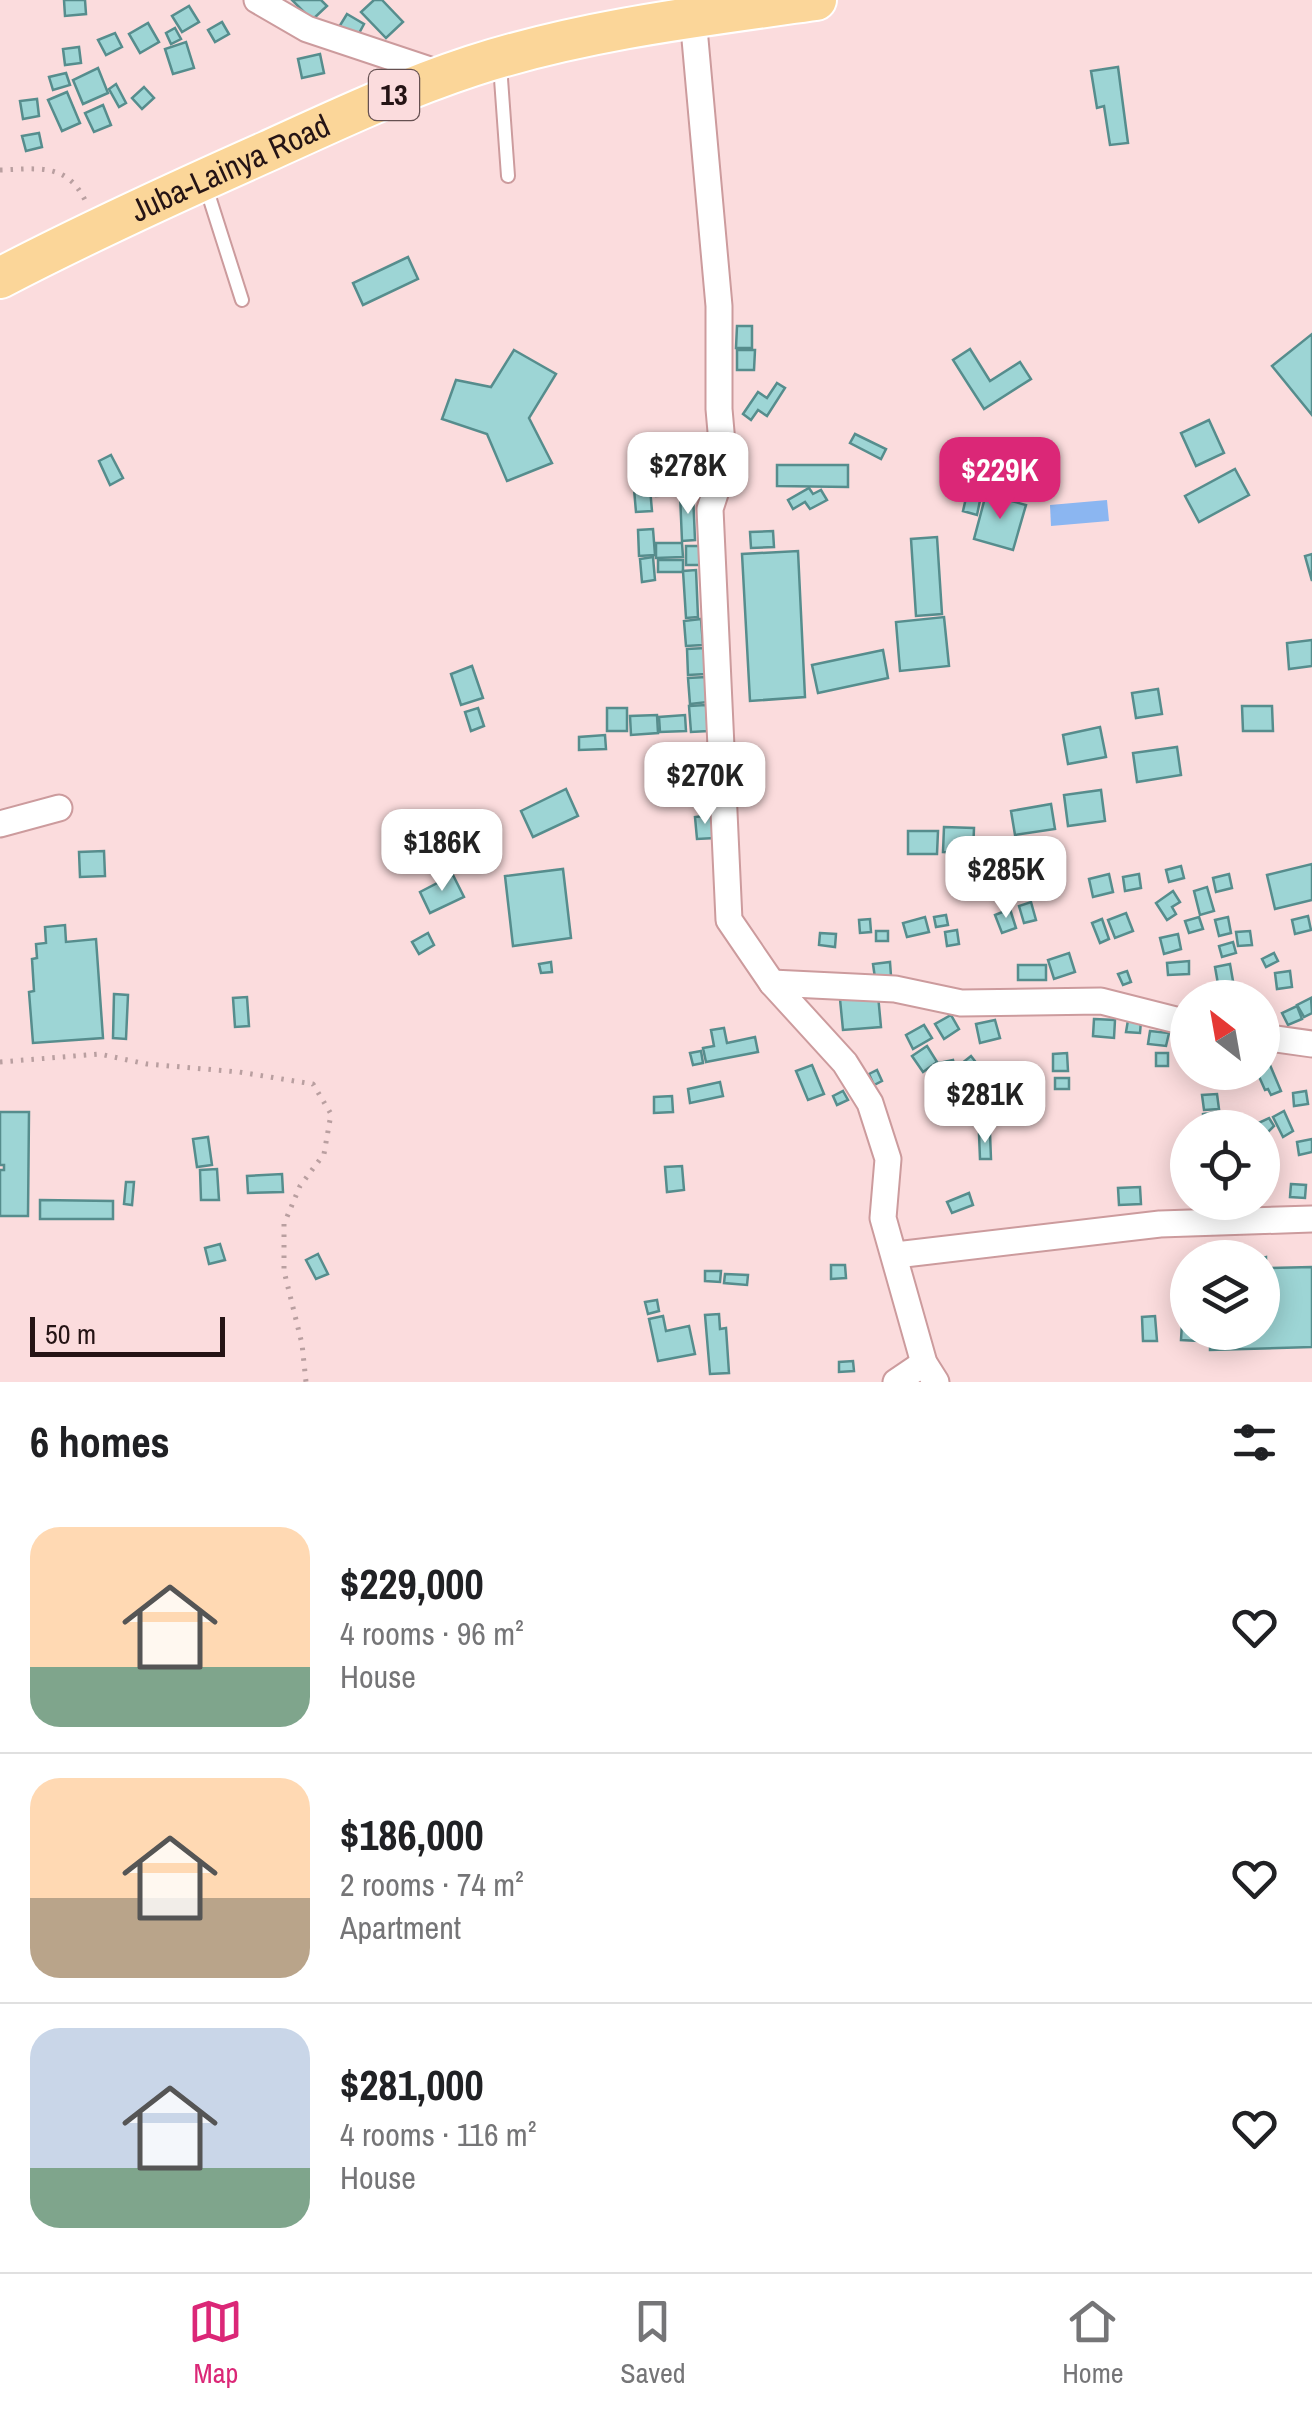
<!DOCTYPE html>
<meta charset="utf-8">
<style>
body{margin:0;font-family:"Archivo Narrow",sans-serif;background:#f6f6f6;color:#202124;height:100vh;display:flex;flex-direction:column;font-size:38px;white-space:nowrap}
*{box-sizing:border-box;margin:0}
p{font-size:32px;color:#757577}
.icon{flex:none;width:55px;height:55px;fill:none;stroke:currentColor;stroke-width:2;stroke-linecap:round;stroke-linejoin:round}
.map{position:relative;height:1382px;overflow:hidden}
.sheet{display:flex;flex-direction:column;background:#fff;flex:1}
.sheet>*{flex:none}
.needle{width:65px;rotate:329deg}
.buttons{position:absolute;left:1170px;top:980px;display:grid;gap:20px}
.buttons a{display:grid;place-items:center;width:110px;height:110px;border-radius:50%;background:#fff;box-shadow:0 5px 25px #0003;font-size:50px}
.scale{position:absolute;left:30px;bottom:25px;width:195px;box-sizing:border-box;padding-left:10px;border:5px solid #251415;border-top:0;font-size:28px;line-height:35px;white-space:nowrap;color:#251415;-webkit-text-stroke:8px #fbdcdd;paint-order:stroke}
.price{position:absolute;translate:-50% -85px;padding:0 22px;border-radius:20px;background:#fff;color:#222;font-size:32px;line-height:65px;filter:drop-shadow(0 2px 5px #0008)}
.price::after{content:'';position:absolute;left:50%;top:60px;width:30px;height:22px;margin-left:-15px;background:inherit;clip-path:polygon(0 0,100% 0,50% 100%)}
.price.active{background:#db2777;color:#fff}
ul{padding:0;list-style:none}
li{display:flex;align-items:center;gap:30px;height:250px;padding:0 30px}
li+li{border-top:2px solid #e0e0e0}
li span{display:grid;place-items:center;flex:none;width:280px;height:200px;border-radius:30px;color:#555}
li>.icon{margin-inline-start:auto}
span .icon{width:120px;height:120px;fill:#fffc;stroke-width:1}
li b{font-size:42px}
h2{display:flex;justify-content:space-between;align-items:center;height:120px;padding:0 30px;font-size:42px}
.menu{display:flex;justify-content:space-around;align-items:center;height:140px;border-top:2px solid #e0e0e0;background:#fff;font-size:28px;color:#757577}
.menu a{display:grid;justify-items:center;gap:5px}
.menu .active{color:#db2777}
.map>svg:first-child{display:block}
.water{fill:#8bb6f1}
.building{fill:#9dd5d5;stroke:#568d8d;stroke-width:2.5}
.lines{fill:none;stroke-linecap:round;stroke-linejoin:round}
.service-casing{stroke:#cc9b9d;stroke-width:16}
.minor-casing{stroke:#cc9b9d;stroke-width:29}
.primary-casing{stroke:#fff;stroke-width:44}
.path{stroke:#b99fa0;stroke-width:5;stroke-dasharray:2.5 8;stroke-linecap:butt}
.service{stroke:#fff;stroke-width:12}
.minor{stroke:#fff;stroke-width:25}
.primary{stroke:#fbd699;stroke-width:40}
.labels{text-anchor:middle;stroke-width:8;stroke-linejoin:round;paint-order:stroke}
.shield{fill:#fbdcdd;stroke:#655051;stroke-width:2.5}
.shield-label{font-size:30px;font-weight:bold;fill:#251415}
.street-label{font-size:32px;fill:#251415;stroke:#fbdcdd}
</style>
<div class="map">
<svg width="1312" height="1382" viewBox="0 0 1312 1382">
<rect width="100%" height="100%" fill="#fbdcdd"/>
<polygon class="water" points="1107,500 1109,521 1051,526 1050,505"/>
<g class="building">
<polygon points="64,0 85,0 86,14 65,16"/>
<polygon points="292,0 321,0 327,6 312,20"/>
<polygon points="374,0 382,0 403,22 386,38 361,12"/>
<polygon points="189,6 199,22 182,32 172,16"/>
<polygon points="347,14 364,24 357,37 339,27"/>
<polygon points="222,22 229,34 215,42 208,30"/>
<polygon points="148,23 159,42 140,53 129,34"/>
<polygon points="175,28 181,39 171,44 166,33"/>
<polygon points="115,33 122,47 106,55 98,40"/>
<polygon points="186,42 194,68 173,74 165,49"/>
<polygon points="79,47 81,63 65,65 63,49"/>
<polygon points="320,54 324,73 302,78 298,59"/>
<polygon points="1118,67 1128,143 1110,145 1104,106 1097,108 1091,71"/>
<polygon points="98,68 108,93 83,104 73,80"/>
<polygon points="66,73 70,85 53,90 49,77"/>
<polygon points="116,84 126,103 119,107 109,89"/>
<polygon points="144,87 154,98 142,109 132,98"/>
<polygon points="67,92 80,123 62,131 48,100"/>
<polygon points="37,99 39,116 23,119 20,101"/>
<polygon points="103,105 111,125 94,132 85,113"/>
<polygon points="39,133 42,147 26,151 22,136"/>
<polygon points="408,257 418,279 363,305 353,283"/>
<polygon points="737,326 752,326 752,348 736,348"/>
<polygon points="1312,334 1312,415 1272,366"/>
<polygon points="970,349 990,381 1020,362 1031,379 984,409 953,360"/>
<polygon points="514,350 556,374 529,418 552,463 507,481 487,434 442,419 456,380 491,387"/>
<polygon points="737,350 755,350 754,370 737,370"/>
<polygon points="777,383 785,388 767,416 758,410 751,420 743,414 758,392 767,398"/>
<polygon points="1209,420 1224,453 1196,466 1181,433"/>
<polygon points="855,434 886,449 881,459 850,443"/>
<polygon points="111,455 123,478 110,485 99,461"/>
<polygon points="777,465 848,465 848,487 777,486"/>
<polygon points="1235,469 1249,495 1199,522 1185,496"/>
<polygon points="972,472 1007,480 1004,496 982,491 977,515 963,511"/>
<polygon points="678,484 678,495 656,496 655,485"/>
<polygon points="650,488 652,511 636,512 634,489"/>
<polygon points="809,488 813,494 821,490 827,500 810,509 805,502 793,509 788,500"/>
<polygon points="693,493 695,540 682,541 680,494"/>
<polygon points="986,494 1026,505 1013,550 974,539"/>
<polygon points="653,529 655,555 639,556 638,530"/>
<polygon points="773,531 774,547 751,548 750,532"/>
<polygon points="937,537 942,614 916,616 911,539"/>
<polygon points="656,543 682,543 683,557 656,558"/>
<rect x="686" y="546" width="14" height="19"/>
<polygon points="798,551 805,697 750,701 742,554"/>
<polygon points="1312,554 1312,581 1305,556"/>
<polygon points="653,557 655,580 642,582 640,559"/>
<rect x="658" y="560" width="25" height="12"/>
<polygon points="696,570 698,617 686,618 683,571"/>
<polygon points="944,617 949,666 900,671 896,622"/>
<polygon points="701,619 703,645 686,646 684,621"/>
<polygon points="1312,640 1312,666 1289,669 1287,643"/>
<polygon points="705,648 706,674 688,675 687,649"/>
<polygon points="883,650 888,678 818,693 812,665"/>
<polygon points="472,666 483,698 461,705 451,674"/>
<polygon points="706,677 708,702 690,704 688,678"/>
<polygon points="1158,689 1162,714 1136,718 1132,693"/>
<polygon points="706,705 708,731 691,732 689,706"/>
<polygon points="1242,706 1272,706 1273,731 1243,731"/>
<polygon points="478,708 484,726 471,731 465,712"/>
<rect x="607" y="708" width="20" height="23"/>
<polygon points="657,715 658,733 631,735 630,716"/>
<polygon points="685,715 686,731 660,732 659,717"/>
<polygon points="1100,727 1106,757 1068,764 1063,735"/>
<polygon points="605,735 606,749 579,750 579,737"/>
<polygon points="1177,747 1181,775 1137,782 1133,753"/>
<polygon points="664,771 669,784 659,788 654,776"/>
<polygon points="566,789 578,816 533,837 521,811"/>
<polygon points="1101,790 1105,821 1068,826 1064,795"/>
<polygon points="1051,804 1055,829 1015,835 1011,811"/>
<polygon points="712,815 715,838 697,839 695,817"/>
<polygon points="944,827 974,828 973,853 943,852"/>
<polygon points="908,831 938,831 937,854 908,854"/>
<polygon points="104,851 105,876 80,877 79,852"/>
<polygon points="1312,864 1312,900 1275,909 1267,875"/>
<polygon points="1181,866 1184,878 1169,882 1166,870"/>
<polygon points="563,869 571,938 513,946 505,876"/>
<polygon points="1109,874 1113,892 1093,897 1089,879"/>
<polygon points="1139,874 1141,888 1125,891 1123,877"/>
<polygon points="1229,874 1232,888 1216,892 1213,878"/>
<polygon points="453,875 464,897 430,913 420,892"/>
<polygon points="1207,887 1214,911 1200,915 1194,891"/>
<polygon points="1173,891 1180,902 1172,907 1176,914 1167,920 1156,903"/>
<polygon points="1031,902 1036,920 1024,923 1019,906"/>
<polygon points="1010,909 1016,928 1002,933 995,915"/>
<polygon points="1126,913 1133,931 1115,938 1108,920"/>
<polygon points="946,915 948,925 936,927 934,917"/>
<polygon points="1308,916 1311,930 1295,934 1292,920"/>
<polygon points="925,917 929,932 907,937 903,923"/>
<polygon points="1199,917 1203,929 1189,933 1185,921"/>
<polygon points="1228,917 1231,933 1219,936 1215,920"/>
<polygon points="870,919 871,932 860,933 859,920"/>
<polygon points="1102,919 1109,939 1100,943 1092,923"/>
<polygon points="65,925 66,942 96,939 103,1038 33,1043 29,992 34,991 32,959 37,958 36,944 46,943 45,927"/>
<polygon points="957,930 959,944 947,946 945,932"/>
<rect x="876" y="931" width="12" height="10"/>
<polygon points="1250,931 1252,945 1238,946 1236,932"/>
<polygon points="428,933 434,945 419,954 412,942"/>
<polygon points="820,933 836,934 835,947 819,945"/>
<polygon points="1178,934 1181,949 1164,954 1160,938"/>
<polygon points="1233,942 1236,953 1222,957 1219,946"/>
<polygon points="1069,953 1075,972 1054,979 1048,960"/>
<polygon points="1274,953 1278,961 1266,967 1262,959"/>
<polygon points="1189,961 1189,974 1168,975 1167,963"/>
<polygon points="551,962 552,972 541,973 539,964"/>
<polygon points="890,962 891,976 875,978 873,964"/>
<polygon points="1230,964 1233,981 1218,984 1215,967"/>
<rect x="1018" y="965" width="28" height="15"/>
<polygon points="1127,971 1131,982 1123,985 1118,974"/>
<polygon points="1290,971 1292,987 1277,989 1275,973"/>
<polygon points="114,994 128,995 126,1039 113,1038"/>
<polygon points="878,995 881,1027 843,1030 840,999"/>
<polygon points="247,997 249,1026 235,1027 233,998"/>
<polygon points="1311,998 1312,1013 1304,1017 1297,1005"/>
<polygon points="1297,1006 1302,1019 1288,1025 1282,1013"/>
<polygon points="951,1015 959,1029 944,1039 935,1024"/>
<polygon points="1094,1019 1115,1020 1114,1038 1093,1036"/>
<polygon points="995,1020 1000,1038 980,1043 976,1024"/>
<polygon points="1128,1020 1141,1021 1140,1033 1126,1032"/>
<polygon points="924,1025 932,1038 913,1049 906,1035"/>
<polygon points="724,1028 727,1043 755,1037 758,1052 706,1062 703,1048 714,1046 711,1030"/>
<polygon points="1150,1031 1169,1033 1166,1046 1148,1044"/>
<polygon points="927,1046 937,1062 923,1072 912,1056"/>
<polygon points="701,1051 703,1063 693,1065 690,1053"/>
<polygon points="1067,1053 1068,1071 1053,1071 1053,1054"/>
<rect x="1156" y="1053" width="12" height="13"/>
<polygon points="971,1056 981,1069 965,1080 956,1068"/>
<polygon points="953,1060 956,1072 941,1075 939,1063"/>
<polygon points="812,1065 824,1094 808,1100 796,1071"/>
<polygon points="1270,1065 1281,1091 1271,1095 1268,1089 1265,1090 1257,1072 1262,1072 1262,1069"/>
<polygon points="877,1070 882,1081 874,1085 869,1074"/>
<polygon points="1219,1072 1239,1072 1240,1077 1222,1082"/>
<rect x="1055" y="1078" width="14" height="11"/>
<polygon points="720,1082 723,1096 690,1103 688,1089"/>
<polygon points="843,1091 848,1100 837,1105 833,1096"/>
<polygon points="1306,1091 1308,1104 1294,1106 1293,1093"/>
<polygon points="1217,1094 1219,1109 1204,1110 1202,1095"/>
<polygon points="672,1096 673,1112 654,1113 654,1097"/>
<polygon points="1284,1111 1293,1131 1283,1137 1273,1117"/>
<polygon points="0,1112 29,1112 28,1216 0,1216 0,1170 4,1170 4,1165 0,1165"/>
<polygon points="1216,1112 1218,1128 1204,1128 1203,1114"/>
<polygon points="1246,1118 1247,1128 1223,1128 1222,1122"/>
<polygon points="1269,1118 1274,1126 1262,1138 1262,1128 1250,1127"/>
<polygon points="979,1134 990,1134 991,1159 980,1159"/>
<polygon points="208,1137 212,1165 197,1167 193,1139"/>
<polygon points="1312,1139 1312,1152 1299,1155 1297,1142"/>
<polygon points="682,1166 684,1190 667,1192 665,1167"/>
<polygon points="217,1169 219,1200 201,1200 200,1170"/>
<polygon points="282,1174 283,1192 248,1193 247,1176"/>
<polygon points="126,1182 134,1182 132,1205 124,1204"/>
<polygon points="1291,1184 1306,1185 1305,1198 1290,1197"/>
<polygon points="1140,1187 1141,1204 1119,1205 1118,1188"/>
<polygon points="969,1193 973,1205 952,1213 947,1202"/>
<polygon points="40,1200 113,1201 113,1219 40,1219"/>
<polygon points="220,1244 225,1260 209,1264 205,1248"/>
<polygon points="1224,1246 1225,1258 1205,1258 1205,1247"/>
<polygon points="318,1254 328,1274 316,1279 306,1260"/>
<polygon points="1266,1257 1266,1268 1312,1267 1312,1347 1210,1350 1210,1332 1262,1332 1262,1258"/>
<polygon points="831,1265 845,1265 846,1278 831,1279"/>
<polygon points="705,1271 721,1271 720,1282 705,1281"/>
<polygon points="725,1274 748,1275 747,1285 724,1283"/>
<polygon points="657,1300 659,1311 648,1314 645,1302"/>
<polygon points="719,1314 720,1329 726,1328 729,1373 710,1374 705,1315"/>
<polygon points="663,1316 666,1331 689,1326 695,1354 658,1361 649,1319"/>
<polygon points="1155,1316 1157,1341 1143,1341 1142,1317"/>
<polygon points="1182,1323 1188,1323 1188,1332 1198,1332 1198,1341 1181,1340"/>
<polygon points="853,1361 854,1371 839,1372 839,1362"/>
</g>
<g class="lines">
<defs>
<g id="service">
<polyline points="500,65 508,176"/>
<polyline points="206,187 242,300"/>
</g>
<g id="minor">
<polyline points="257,0 307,29 445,75"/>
<polyline points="693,17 719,306 719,409 724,466 710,509 729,920 772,983 845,1063 870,1103 888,1159 883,1218 924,1363 936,1382"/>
<polyline points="0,824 59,808"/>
<polyline points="772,983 895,989 961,1003 1101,1001 1188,1023"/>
<polyline points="1262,1037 1312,1044"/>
<polyline points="896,1255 1160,1224 1312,1219"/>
<polyline points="896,1382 924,1363"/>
</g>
<g id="primary">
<path id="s1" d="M 0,278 C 88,232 178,191 268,151 C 336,120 402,89 472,66 C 583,30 701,16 816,0"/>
</g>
</defs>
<use href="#service" class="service-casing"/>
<use href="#minor" class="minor-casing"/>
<use href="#primary" class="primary-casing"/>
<g class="path">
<path d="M 0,170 C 37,169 66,162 85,200"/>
<polyline points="0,1062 99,1054 147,1064 239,1072 313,1084 331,1114 324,1154 300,1186 284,1224 284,1271 302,1344 306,1382"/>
</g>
<use href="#service" class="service"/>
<use href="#minor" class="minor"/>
<use href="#primary" class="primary"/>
</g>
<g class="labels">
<rect class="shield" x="369" y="70" width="50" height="50" rx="8"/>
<g class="shield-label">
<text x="394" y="105">13</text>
</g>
<g class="street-label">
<text dy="11" stroke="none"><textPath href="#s1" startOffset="255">Juba-Lainya Road</textPath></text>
</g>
</g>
</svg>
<div class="buttons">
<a><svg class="needle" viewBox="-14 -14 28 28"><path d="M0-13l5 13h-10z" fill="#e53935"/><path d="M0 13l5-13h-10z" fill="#757577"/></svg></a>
<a><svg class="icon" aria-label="locate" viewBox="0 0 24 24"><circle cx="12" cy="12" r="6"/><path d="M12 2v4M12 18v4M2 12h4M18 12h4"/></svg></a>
<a><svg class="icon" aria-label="layers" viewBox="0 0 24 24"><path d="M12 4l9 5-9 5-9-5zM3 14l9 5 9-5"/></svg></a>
</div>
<div class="scale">50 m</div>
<b class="price" style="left:688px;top:517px">$278K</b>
<b class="price active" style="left:1000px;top:522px">$229K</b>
<b class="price" style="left:705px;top:827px">$270K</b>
<b class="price" style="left:442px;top:894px">$186K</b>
<b class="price" style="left:1006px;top:921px">$285K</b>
<b class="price" style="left:985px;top:1146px">$281K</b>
</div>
<section class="sheet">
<h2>6 homes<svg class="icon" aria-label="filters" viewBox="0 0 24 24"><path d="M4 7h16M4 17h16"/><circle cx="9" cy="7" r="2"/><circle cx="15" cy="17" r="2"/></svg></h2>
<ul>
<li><span style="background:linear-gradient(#ffd9b3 70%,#7fa58c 0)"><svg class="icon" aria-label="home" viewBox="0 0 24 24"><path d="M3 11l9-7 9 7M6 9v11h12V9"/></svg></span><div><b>$229,000</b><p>4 rooms · 96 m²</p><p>House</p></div><svg class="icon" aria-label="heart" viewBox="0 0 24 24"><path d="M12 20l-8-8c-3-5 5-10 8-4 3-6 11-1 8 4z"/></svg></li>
<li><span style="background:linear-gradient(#ffd9b3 60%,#b9a48a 0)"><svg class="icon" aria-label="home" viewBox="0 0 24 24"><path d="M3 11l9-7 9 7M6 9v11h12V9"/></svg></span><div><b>$186,000</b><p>2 rooms · 74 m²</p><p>Apartment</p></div><svg class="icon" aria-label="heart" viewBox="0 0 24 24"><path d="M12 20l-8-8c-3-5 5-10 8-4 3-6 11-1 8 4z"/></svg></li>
<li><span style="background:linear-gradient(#c9d6e8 70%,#7fa58c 0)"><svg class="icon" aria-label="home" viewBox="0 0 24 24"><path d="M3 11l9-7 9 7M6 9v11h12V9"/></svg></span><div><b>$281,000</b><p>4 rooms · 116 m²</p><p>House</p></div><svg class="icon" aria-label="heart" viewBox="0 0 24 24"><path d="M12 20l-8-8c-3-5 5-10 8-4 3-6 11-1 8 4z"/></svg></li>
</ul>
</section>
<nav class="menu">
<a class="active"><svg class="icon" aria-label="map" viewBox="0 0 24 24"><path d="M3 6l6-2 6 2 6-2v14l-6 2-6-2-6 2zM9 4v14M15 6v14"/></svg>Map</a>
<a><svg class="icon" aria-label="saved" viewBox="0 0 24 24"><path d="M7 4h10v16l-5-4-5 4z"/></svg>Saved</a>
<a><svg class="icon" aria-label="home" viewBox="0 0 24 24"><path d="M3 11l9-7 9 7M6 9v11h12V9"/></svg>Home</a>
</nav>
